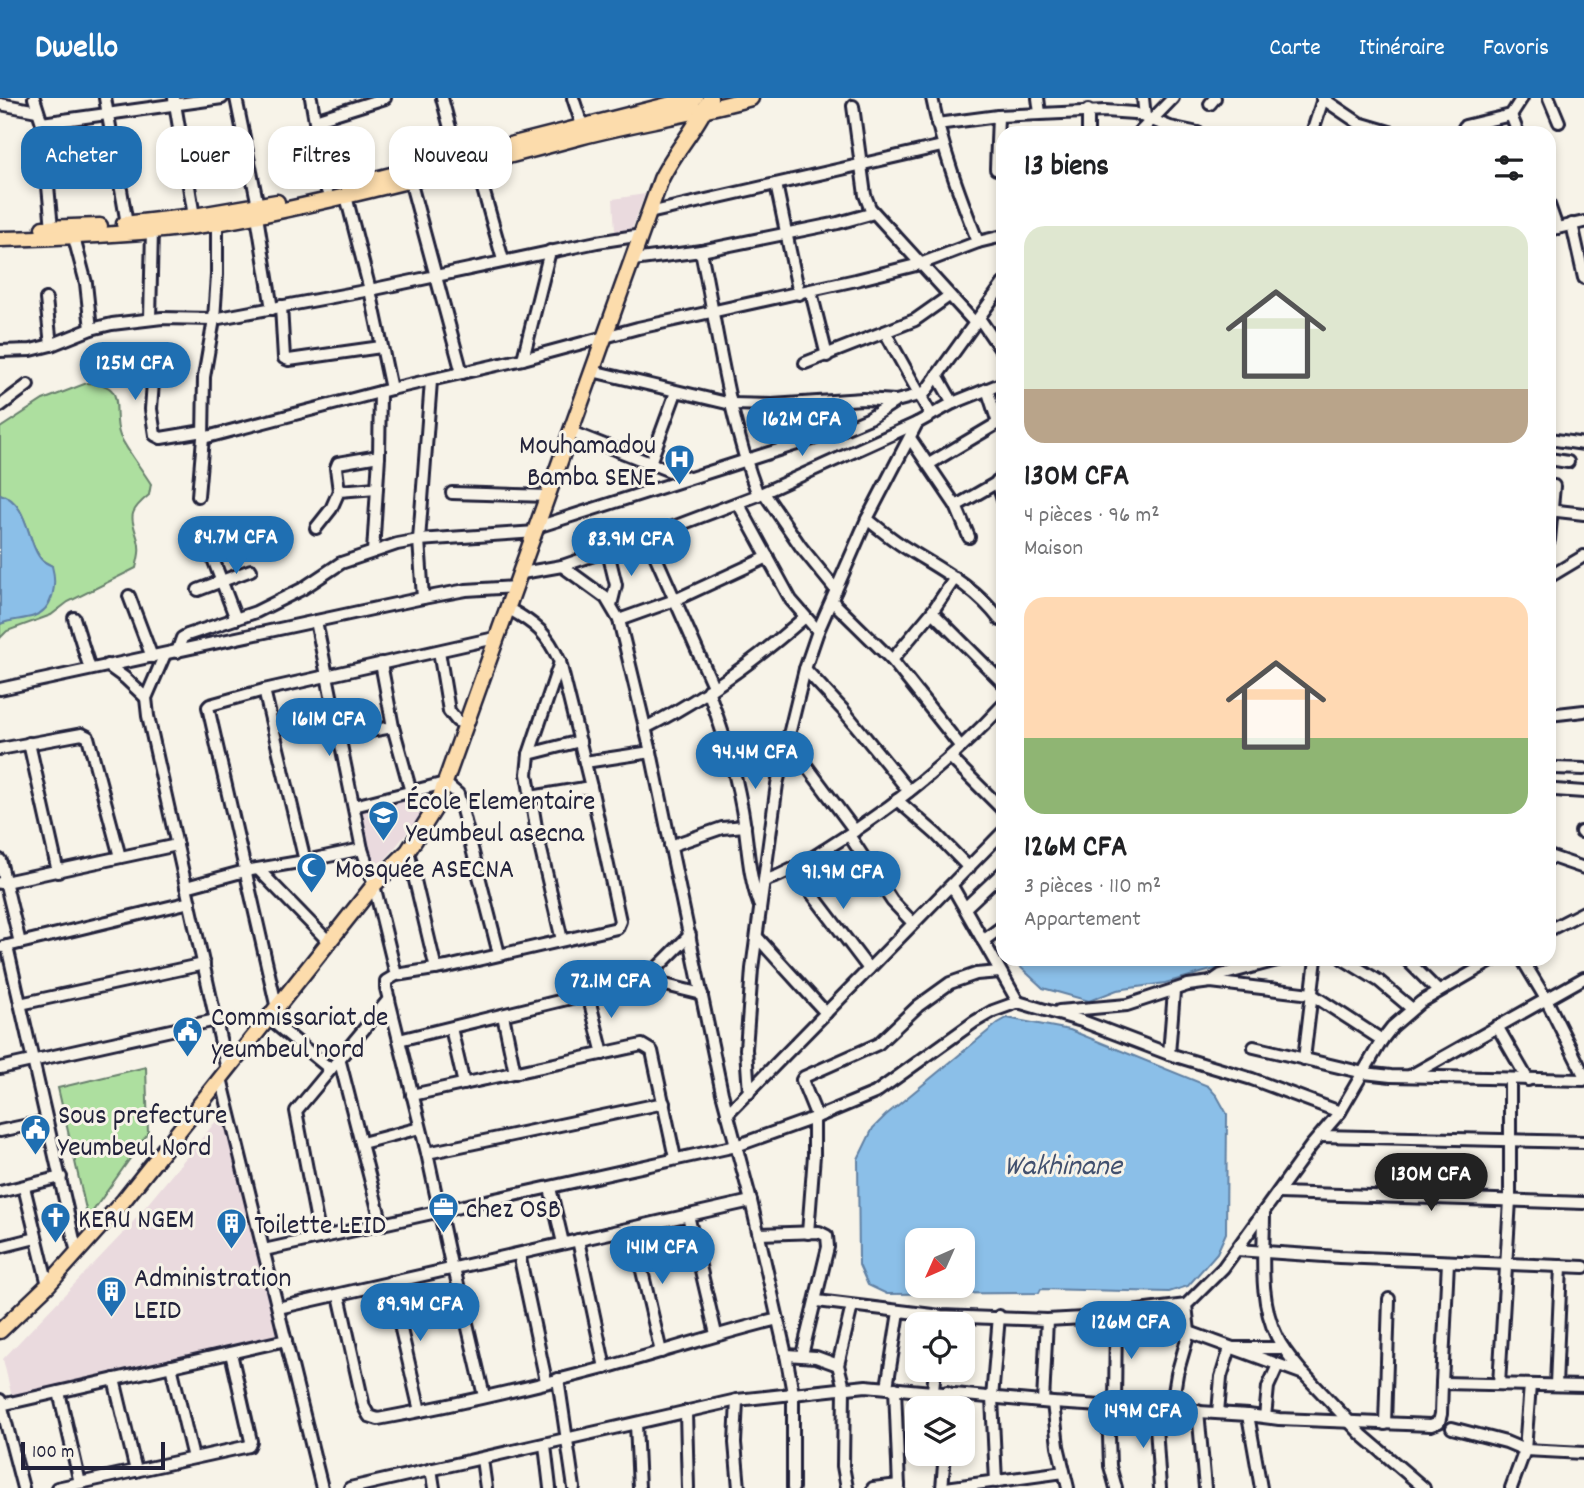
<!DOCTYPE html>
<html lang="fr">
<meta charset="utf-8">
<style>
body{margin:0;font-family:Dekko,sans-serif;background:#f2f2f2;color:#202124;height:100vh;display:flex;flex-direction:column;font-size:26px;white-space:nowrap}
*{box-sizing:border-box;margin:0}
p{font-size:23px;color:#757577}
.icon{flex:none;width:38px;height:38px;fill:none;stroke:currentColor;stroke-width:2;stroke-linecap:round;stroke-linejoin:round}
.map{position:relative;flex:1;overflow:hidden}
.sheet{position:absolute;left:996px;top:28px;width:560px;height:840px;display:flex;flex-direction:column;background:#fff;border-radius:21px;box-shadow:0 4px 10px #0003}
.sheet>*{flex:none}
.hud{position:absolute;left:21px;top:28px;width:665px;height:63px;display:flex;gap:14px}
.needle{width:46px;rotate:225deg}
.fabs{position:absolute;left:905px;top:1130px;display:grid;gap:14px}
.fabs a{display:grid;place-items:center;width:70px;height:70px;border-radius:14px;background:#fff;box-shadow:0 4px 10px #0003;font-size:35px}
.scale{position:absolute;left:21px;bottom:18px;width:144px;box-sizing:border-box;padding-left:7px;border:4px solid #22223b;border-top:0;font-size:19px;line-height:24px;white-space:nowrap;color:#22223b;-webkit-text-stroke:5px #f7f3e8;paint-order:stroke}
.price{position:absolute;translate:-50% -60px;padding:0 16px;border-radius:24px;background:#1f6fb2;color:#fff;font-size:23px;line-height:46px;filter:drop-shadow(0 2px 4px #0008)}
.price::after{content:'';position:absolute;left:50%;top:42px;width:21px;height:16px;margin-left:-10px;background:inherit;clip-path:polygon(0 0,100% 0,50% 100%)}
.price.active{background:#222;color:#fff}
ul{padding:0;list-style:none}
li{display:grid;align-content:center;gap:14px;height:371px;padding:0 28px}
li span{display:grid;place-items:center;height:217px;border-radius:21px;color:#555}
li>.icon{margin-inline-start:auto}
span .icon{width:126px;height:126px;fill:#fffc;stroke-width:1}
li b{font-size:30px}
h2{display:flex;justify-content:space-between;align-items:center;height:84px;padding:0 28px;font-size:30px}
.tag{padding:0 24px;border-radius:21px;background:#fff;box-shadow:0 4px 10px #0003;font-size:24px;line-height:63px}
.tag.active{background:#1f6fb2;color:#fff}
header{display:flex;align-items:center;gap:42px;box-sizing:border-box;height:98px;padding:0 35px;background:#1f6fb2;color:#fff}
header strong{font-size:33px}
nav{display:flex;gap:38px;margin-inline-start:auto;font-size:24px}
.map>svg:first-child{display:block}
.built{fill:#eadade}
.green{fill:#addf9f;stroke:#68806d;stroke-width:2}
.water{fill:#8bbfe8;stroke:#6180a3;stroke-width:2;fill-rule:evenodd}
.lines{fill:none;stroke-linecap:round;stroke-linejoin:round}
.minor-casing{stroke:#22223b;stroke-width:16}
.major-casing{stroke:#22223b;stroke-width:19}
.minor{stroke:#f7f3e8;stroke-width:10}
.major{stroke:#fcdcac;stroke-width:14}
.labels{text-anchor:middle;stroke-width:6;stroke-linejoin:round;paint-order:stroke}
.poi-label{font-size:28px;fill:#22223b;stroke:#f7f3e8;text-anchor:start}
.water-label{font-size:30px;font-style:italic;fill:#42516f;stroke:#f7f3e8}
</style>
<header>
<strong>Dwello</strong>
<nav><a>Carte</a><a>Itinéraire</a><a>Favoris</a></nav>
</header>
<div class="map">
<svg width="1584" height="1390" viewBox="0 0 1584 1390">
<rect width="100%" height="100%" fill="#f7f3e8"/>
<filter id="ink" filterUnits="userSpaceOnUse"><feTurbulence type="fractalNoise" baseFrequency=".0143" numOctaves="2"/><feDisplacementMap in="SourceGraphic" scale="14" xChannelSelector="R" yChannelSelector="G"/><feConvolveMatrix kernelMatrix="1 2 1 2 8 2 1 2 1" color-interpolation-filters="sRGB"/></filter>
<g filter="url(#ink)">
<g class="built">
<polygon points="645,96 632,131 615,133 613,101"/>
<polygon points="430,695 426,712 374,775 359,712"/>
<polygon points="226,1011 277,1241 12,1299 3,1261 127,1131"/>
</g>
<g class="green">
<path d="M 87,285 C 130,285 110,313 120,338 C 128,354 141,370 151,386 L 149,397 C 127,415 131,418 138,442 C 141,452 138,461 136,470 L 68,504 L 51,517 L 7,533 L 0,540 L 0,526 L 13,521 L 34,518 L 52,468 C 49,466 45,465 42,462 C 27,447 29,405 0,396 L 0,330 L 43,302 Z"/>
<polygon points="146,969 148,1035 88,1120 58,990"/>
</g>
<g class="water">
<path d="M 0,396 C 29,404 27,447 42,462 C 45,465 49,466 52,468 C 57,486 54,511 34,518 C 23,522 11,521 0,526 Z"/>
<polygon points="1016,861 1251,861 1165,885 1117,892 1089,903 1043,890 1017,866"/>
<path d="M 1007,920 L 1070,932 L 1208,988 L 1217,998 L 1227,1016 L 1226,1135 L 1217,1155 L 1188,1188 L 1169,1194 L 1041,1191 L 1039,1195 L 887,1196 L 868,1187 L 859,1167 L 858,1061 L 873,1030 L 886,1017 L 998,925 ZM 917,1143 L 962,1143 L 962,1188 L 917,1188 Z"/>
</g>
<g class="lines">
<defs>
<g id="minor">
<polyline points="34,0 42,25 52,130"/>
<polyline points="105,0 127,126"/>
<polyline points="174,0 194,118"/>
<polyline points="236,0 258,108"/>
<polyline points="311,0 327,93"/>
<polyline points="442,0 458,60"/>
<polyline points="573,0 582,27"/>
<path d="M 932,0 C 942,50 959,96 978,144"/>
<polyline points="1038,0 1040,15"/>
<polyline points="1143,0 1145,19"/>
<polyline points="1322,0 1359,25 1393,35"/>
<polyline points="1549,0 1559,24"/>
<polyline points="0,6 37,13"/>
<polyline points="1210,6 1215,0"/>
<polyline points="853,8 865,97 870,110 975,225"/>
<polyline points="1088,12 1088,35"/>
<polyline points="1511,17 1518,35"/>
<polyline points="315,22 385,0"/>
<polyline points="42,25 222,0"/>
<polyline points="937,26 998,18 1105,13 1134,15 1170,29 1198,35"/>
<polyline points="1139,35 1173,0"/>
<polyline points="1312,35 1323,1"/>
<polyline points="1461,35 1465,28 1511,17 1522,0"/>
<polyline points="476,66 503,162"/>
<polyline points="996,71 998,18"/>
<polyline points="410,82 462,275"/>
<polyline points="776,86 799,196"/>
<polyline points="346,98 370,192 391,291"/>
<polyline points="1549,107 1557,130"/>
<polyline points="649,115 942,48"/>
<polyline points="257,118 272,211"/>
<polyline points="1572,126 1584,180"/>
<polyline points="1549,132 1584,124"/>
<polyline points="74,140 86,185 91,231"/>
<path d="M 701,153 C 718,235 728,319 758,397"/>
<polyline points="633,162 701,153 838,125 874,115"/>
<polyline points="811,194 827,258"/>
<polyline points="46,201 51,247"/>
<polyline points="281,208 284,260 289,262 381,249"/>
<polyline points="979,220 1003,255"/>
<polyline points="150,221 152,132"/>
<polyline points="885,234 931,317"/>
<polyline points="0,253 31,252 51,247 91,231 112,226 162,220 214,221 370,192 597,144 642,137"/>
<polyline points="155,257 151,311 155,337 161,340 203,333"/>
<polyline points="523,261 550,153"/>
<polyline points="805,265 915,222 949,198"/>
<polyline points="592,273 731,306 772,307 863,301 896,303 919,297"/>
<polyline points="937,277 953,305"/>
<polyline points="921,300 1003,186"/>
<polyline points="0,308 28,287"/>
<polyline points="571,334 688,380"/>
<polyline points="203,340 391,291 523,261 638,230 856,182 920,166 978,144 1003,138"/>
<polyline points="910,340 956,408 969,439"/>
<polyline points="1549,341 1584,346"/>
<polyline points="1549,361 1568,364"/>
<polyline points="650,365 676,294"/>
<polyline points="929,366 998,325 987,291"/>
<polyline points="997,383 1003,402"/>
<polyline points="339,393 336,370 338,365 379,358"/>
<polyline points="452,395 548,398"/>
<polyline points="764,395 801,449 836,492"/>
<polyline points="198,398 203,340 204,279 214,221 217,177 217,125"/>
<polyline points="738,405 791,502 818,533"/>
<polyline points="956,408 1003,381"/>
<polyline points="1549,412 1584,416"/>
<path d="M 867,421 C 881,432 895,444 911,453 C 943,473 976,490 1000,522"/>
<polyline points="537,429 844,331 870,320 896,303"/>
<polyline points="316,430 331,411 339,393 376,390"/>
<polyline points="647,439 713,588"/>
<polyline points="1549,442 1554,388"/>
<polyline points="207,445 236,521"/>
<polyline points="373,454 379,358 380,294"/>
<polyline points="608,454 616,487 611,507"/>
<polyline points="562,468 647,439 758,397 917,325 953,305 1003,285"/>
<polyline points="522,475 562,468 606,500 619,522 651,654 722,995 751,1103 786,1257 793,1295 793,1390"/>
<polyline points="1549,479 1584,458"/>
<polyline points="198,492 251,472"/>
<polyline points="129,498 152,559"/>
<polyline points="423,500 419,442 431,283"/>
<polyline points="832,503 892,562 961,649"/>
<polyline points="932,514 1003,585"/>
<polyline points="74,520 90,571"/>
<polyline points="619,522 675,502 768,459"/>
<polyline points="316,523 362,751 374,787 396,877"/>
<polyline points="439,553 449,613 457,623 466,626"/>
<polyline points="177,554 182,540 187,537 256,514 302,491 341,465 397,446 419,442 536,434"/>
<polyline points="165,556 146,600 148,618 227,972"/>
<polyline points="892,562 932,514 955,480"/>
<polyline points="560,564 529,656 527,676 537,735 562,842"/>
<polyline points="381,565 393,629 411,694"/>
<polyline points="107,567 125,580 146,600"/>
<polyline points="805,571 844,613 909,693"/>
<polyline points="0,591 423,500 466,492 516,489"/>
<polyline points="264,592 305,763"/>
<path d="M 708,592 C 721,629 734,667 741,706 C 748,740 747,773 759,806"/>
<polyline points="1549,617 1584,613"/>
<path d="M 645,630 C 703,601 756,562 805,519"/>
<polyline points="340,638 393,629"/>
<polyline points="788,643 855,733"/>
<polyline points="29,645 58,774"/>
<polyline points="0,651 82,636 88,639 120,759"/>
<polyline points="529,656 580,643"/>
<polyline points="951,660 1003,712"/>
<polyline points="585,664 651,654"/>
<polyline points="1554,670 1584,671"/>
<polyline points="1555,692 1584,694"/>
<polyline points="531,699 591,689"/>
<polyline points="897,702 936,736 969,770"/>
<polyline points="354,708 445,685 458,696 499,856"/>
<polyline points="1581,734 1584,734"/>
<polyline points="849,737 892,803 913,825"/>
<polyline points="670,748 722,730 745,728"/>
<polyline points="408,753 436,871"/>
<polyline points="1549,758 1584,770"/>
<polyline points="0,762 20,845"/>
<polyline points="258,771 329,844"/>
<polyline points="794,772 869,871"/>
<path d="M 764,783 C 789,775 805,764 826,751 C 891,711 951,663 1003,607"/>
<polyline points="0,785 177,747"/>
<polyline points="952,788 1018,904"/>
<polyline points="186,789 245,773 305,763 362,751"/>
<polyline points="965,810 1003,774"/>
<polyline points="1549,832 1584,814"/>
<polyline points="757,839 826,915"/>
<polyline points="983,843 1003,828"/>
<polyline points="7,848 77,1155"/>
<polyline points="3,849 190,804"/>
<polyline points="1343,861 1379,883 1411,910"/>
<polyline points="1406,861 1438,893"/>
<polyline points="1522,861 1546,901 1584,977"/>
<polyline points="645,882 690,837"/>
<polyline points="1211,884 1221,877 1281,861"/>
<polyline points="588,897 603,956"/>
<polyline points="20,906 204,866"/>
<polyline points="277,911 208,609 210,607 264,592 495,540"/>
<polyline points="1059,913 1127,907 1188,887 1211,884 1311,896 1382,942"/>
<polyline points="503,917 515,975"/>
<polyline points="268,920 330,971"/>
<polyline points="1497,928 1528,982"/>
<polyline points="451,930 464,986"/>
<polyline points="399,942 645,882 702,896"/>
<polyline points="1254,949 1364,975 1391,978 1584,982"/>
<polyline points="1169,956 1174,893"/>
<polyline points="339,960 382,1127"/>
<polyline points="1304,961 1316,861"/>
<polyline points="0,970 216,922"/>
<polyline points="1410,978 1584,880"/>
<polyline points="221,980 322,1390"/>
<polyline points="749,995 746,951 752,871 777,686 805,571 818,533 867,421 917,325"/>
<polyline points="412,997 642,947 652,953 675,1060"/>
<polyline points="727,1016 1003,734"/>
<polyline points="817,1019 802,982 804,979 878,946 918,908 950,885 976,876 1000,874"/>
<polyline points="0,1033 47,1023"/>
<polyline points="1321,1038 1584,1044"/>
<polyline points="362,1045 420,1030"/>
<polyline points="427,1055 664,1005"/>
<polyline points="24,1089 48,1187"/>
<polyline points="550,1090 563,1145"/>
<polyline points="0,1094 61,1079"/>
<polyline points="1279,1095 1584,1105"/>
<path d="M 1264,1115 C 1264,1155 1258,1202 1277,1239 C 1283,1252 1293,1263 1302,1274"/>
<polyline points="688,1117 716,1236"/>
<polyline points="632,1130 661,1254"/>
<polyline points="808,1135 814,1057 814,1020"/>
<polyline points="759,1136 819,1134 827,1138 828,1149 802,1257"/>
<polyline points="320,1140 296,1013 389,901"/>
<polyline points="578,1142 605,1270"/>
<polyline points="0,1149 36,1140"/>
<polyline points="264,1152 736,1048 817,1019 875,995 974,924 993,913 1018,904 1082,923 1169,956 1252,981 1340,1014"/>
<polyline points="1237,1152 1339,1159 1584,1169"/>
<polyline points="519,1156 546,1283"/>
<polyline points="454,1170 484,1298"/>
<path d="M 452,1171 L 427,1055 L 386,890 L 386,883 L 396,877 L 447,869 L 617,830 L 620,823 L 591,689 L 560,564 C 547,535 536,526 509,511"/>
<polyline points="390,1184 420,1313"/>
<path d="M 339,1197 L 364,1309 L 369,1318 L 378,1321 C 455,1307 532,1289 608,1269 C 665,1253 721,1235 778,1221"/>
<polyline points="817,1203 941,1218 1047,1222 1084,1220 1186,1207"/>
<polyline points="278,1210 751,1103"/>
<polyline points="1189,1234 1304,1276 1362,1337 1424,1390"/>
<polyline points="786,1257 816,1259 838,1267"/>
<polyline points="171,1268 193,1360"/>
<polyline points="114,1281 136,1373"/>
<polyline points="558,1281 574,1390"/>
<polyline points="1442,1285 1448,1164"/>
<polyline points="1499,1286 1510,1102 1510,981"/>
<polyline points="1556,1287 1561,1168"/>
<polyline points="887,1289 899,1214"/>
<polyline points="895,1290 899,1390"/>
<polyline points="933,1292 935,1272"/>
<polyline points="59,1294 80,1385"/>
<polyline points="0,1302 23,1390"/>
<polyline points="737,1302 735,1345 739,1390"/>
<polyline points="1043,1304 1047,1222"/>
<polyline points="1053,1305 1058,1348 1068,1390"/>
<polyline points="1,1307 286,1242"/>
<polyline points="1108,1309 1110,1368 1116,1390"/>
<polyline points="1115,1309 1116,1216"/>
<polyline points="946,1311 947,1294"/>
<polyline points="1155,1312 1160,1390"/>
<polyline points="1171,1313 1177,1276 1189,1234 1186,1207 1223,1170 1311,1048 1340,1014 1382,942 1392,929 1421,904 1495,861"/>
<polyline points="1198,1313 1205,1390"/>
<polyline points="686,1315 688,1390"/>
<polyline points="1218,1315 1221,1279 1230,1250 1283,1250"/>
<polyline points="1248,1317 1261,1390"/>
<polyline points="1265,1319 1268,1289 1278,1267"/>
<polyline points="636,1326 639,1390"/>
<polyline points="1385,1326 1389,1201"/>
<polyline points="1452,1330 1506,1344 1525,1352 1584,1355"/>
<polyline points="545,1347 550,1390"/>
<polyline points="482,1361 486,1390"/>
<polyline points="431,1371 434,1390"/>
<polyline points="996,1384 992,1300 999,1218"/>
<polyline points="57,1390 249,1348 251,1343 231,1255"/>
<polyline points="350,1390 737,1302 866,1288 1053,1305 1248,1317 1279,1321 1431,1327 1439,1324 1441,1316 1442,1285 1584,1288"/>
<polyline points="847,1390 843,1368 844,1290 838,1267 852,1208"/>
<polyline points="873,1390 899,1387"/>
<polyline points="942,1390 945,1356"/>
<polyline points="946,1390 1064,1374"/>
<polyline points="1511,1390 1525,1352 1530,1287"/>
</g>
<g id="major">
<polyline points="348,88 695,0"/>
<polyline points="124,126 194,118 277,104"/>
<polyline points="43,130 100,128"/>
<path d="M 0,141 C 73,139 145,136 217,125 C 272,116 325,103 379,90 C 446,74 513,57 580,39 C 636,24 694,16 751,0"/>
<path d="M 0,1233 L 48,1187 L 124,1102 L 374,787 L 408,753 L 437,707 L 661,81 C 675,52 698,29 710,0"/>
</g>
</defs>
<use href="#minor" class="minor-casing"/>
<use href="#major" class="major-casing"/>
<use href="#minor" class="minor"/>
<use href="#major" class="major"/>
</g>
</g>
<defs>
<symbol id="hospital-pin" viewBox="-11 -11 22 30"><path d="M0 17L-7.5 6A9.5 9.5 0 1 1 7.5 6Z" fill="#1f6fb2" stroke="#f7f3e8"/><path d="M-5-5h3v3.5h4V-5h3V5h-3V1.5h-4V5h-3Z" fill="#fff"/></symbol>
<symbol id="school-pin" viewBox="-11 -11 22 30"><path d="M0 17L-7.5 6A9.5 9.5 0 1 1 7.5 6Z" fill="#1f6fb2" stroke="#f7f3e8"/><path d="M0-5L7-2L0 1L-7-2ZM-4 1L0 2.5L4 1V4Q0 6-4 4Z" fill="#fff"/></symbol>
<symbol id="mosque-pin" viewBox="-11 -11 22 30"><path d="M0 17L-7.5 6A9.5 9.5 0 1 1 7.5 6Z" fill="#1f6fb2" stroke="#f7f3e8"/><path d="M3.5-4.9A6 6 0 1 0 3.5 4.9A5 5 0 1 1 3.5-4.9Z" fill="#fff"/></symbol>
<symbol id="civic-pin" viewBox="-11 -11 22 30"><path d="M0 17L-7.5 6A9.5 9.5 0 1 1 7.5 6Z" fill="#1f6fb2" stroke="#f7f3e8"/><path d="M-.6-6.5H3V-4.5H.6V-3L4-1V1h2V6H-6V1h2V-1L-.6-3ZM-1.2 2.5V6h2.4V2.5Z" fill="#fff"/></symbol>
<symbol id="office-pin" viewBox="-11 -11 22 30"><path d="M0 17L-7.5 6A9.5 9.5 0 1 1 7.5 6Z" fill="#1f6fb2" stroke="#f7f3e8"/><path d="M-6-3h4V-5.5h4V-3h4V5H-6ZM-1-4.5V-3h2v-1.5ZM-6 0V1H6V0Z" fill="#fff"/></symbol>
<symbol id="church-pin" viewBox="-11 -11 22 30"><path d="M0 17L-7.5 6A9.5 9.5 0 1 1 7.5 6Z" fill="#1f6fb2" stroke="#f7f3e8"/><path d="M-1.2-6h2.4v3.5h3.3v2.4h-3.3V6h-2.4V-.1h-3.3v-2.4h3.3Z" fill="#fff"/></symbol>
<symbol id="building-pin" viewBox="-11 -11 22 30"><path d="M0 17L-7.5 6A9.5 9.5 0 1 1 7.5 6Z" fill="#1f6fb2" stroke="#f7f3e8"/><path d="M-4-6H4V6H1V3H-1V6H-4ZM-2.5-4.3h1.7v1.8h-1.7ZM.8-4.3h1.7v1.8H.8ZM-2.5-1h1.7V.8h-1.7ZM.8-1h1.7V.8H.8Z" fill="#fff"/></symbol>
</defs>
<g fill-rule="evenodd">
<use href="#hospital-pin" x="662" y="344" width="35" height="47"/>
<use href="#school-pin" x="366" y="700" width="35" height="47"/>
<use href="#mosque-pin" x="294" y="752" width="35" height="47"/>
<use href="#civic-pin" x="170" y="916" width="35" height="47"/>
<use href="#civic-pin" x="18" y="1014" width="35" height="47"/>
<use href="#office-pin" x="426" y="1092" width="35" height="47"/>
<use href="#church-pin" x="38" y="1102" width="35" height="47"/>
<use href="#building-pin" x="214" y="1108" width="35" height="47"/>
<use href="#building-pin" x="94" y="1176" width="35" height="47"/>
</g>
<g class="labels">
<g class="poi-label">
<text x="656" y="355" text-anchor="end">Mouhamadou<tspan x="656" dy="32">Bamba SENE</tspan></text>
<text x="406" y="711">École Elementaire<tspan x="406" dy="32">Yeumbeul asecna</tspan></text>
<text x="335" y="779">Mosquée ASECNA</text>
<text x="211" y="927">Commissariat de<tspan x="211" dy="32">yeumbeul nord</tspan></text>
<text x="58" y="1025">Sous prefecture<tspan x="58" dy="32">Yeumbeul Nord</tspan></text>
<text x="466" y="1119">chez OSB</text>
<text x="78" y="1129">KERU NGEM</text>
<text x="254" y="1135">Toilette LEID</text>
<text x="134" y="1188">Administration<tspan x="134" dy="32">LEID</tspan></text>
</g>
<g class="water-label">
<text x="1063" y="1076">Wakhinane</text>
</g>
</g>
</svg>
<div class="fabs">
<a><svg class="needle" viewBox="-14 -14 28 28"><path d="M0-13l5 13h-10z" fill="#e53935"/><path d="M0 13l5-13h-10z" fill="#757577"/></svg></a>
<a><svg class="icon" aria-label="locate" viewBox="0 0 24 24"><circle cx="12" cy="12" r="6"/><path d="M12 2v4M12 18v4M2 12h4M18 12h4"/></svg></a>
<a><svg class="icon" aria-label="layers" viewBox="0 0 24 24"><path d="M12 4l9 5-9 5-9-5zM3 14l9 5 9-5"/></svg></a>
</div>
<div class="scale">100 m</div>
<b class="price" style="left:135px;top:304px">125M CFA</b>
<b class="price" style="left:802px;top:360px">162M CFA</b>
<b class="price" style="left:236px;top:478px">84.7M CFA</b>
<b class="price" style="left:631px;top:480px">83.9M CFA</b>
<b class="price" style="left:329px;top:660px">161M CFA</b>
<b class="price" style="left:755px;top:693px">94.4M CFA</b>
<b class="price" style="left:843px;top:813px">91.9M CFA</b>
<b class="price" style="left:611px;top:922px">72.1M CFA</b>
<b class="price active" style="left:1431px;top:1115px">130M CFA</b>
<b class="price" style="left:662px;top:1188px">141M CFA</b>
<b class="price" style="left:420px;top:1245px">89.9M CFA</b>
<b class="price" style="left:1131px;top:1263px">126M CFA</b>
<b class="price" style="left:1143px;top:1352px">149M CFA</b>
<div class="hud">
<a class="tag active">Acheter</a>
<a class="tag">Louer</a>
<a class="tag">Filtres</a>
<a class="tag">Nouveau</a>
</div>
<section class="sheet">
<h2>13 biens<svg class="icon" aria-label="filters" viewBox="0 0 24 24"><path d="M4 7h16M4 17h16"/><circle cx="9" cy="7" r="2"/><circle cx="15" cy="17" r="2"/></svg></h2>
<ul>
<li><span style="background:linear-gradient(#dfe7d0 75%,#b9a48a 0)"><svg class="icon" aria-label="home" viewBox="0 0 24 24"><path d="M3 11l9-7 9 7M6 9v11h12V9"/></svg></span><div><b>130M CFA</b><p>4 pièces · 96 m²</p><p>Maison</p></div></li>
<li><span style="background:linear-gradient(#ffd9b3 65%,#8fb573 0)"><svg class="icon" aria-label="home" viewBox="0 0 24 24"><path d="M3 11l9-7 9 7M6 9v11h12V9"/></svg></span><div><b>126M CFA</b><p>3 pièces · 110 m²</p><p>Appartement</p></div></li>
</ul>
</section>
</div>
